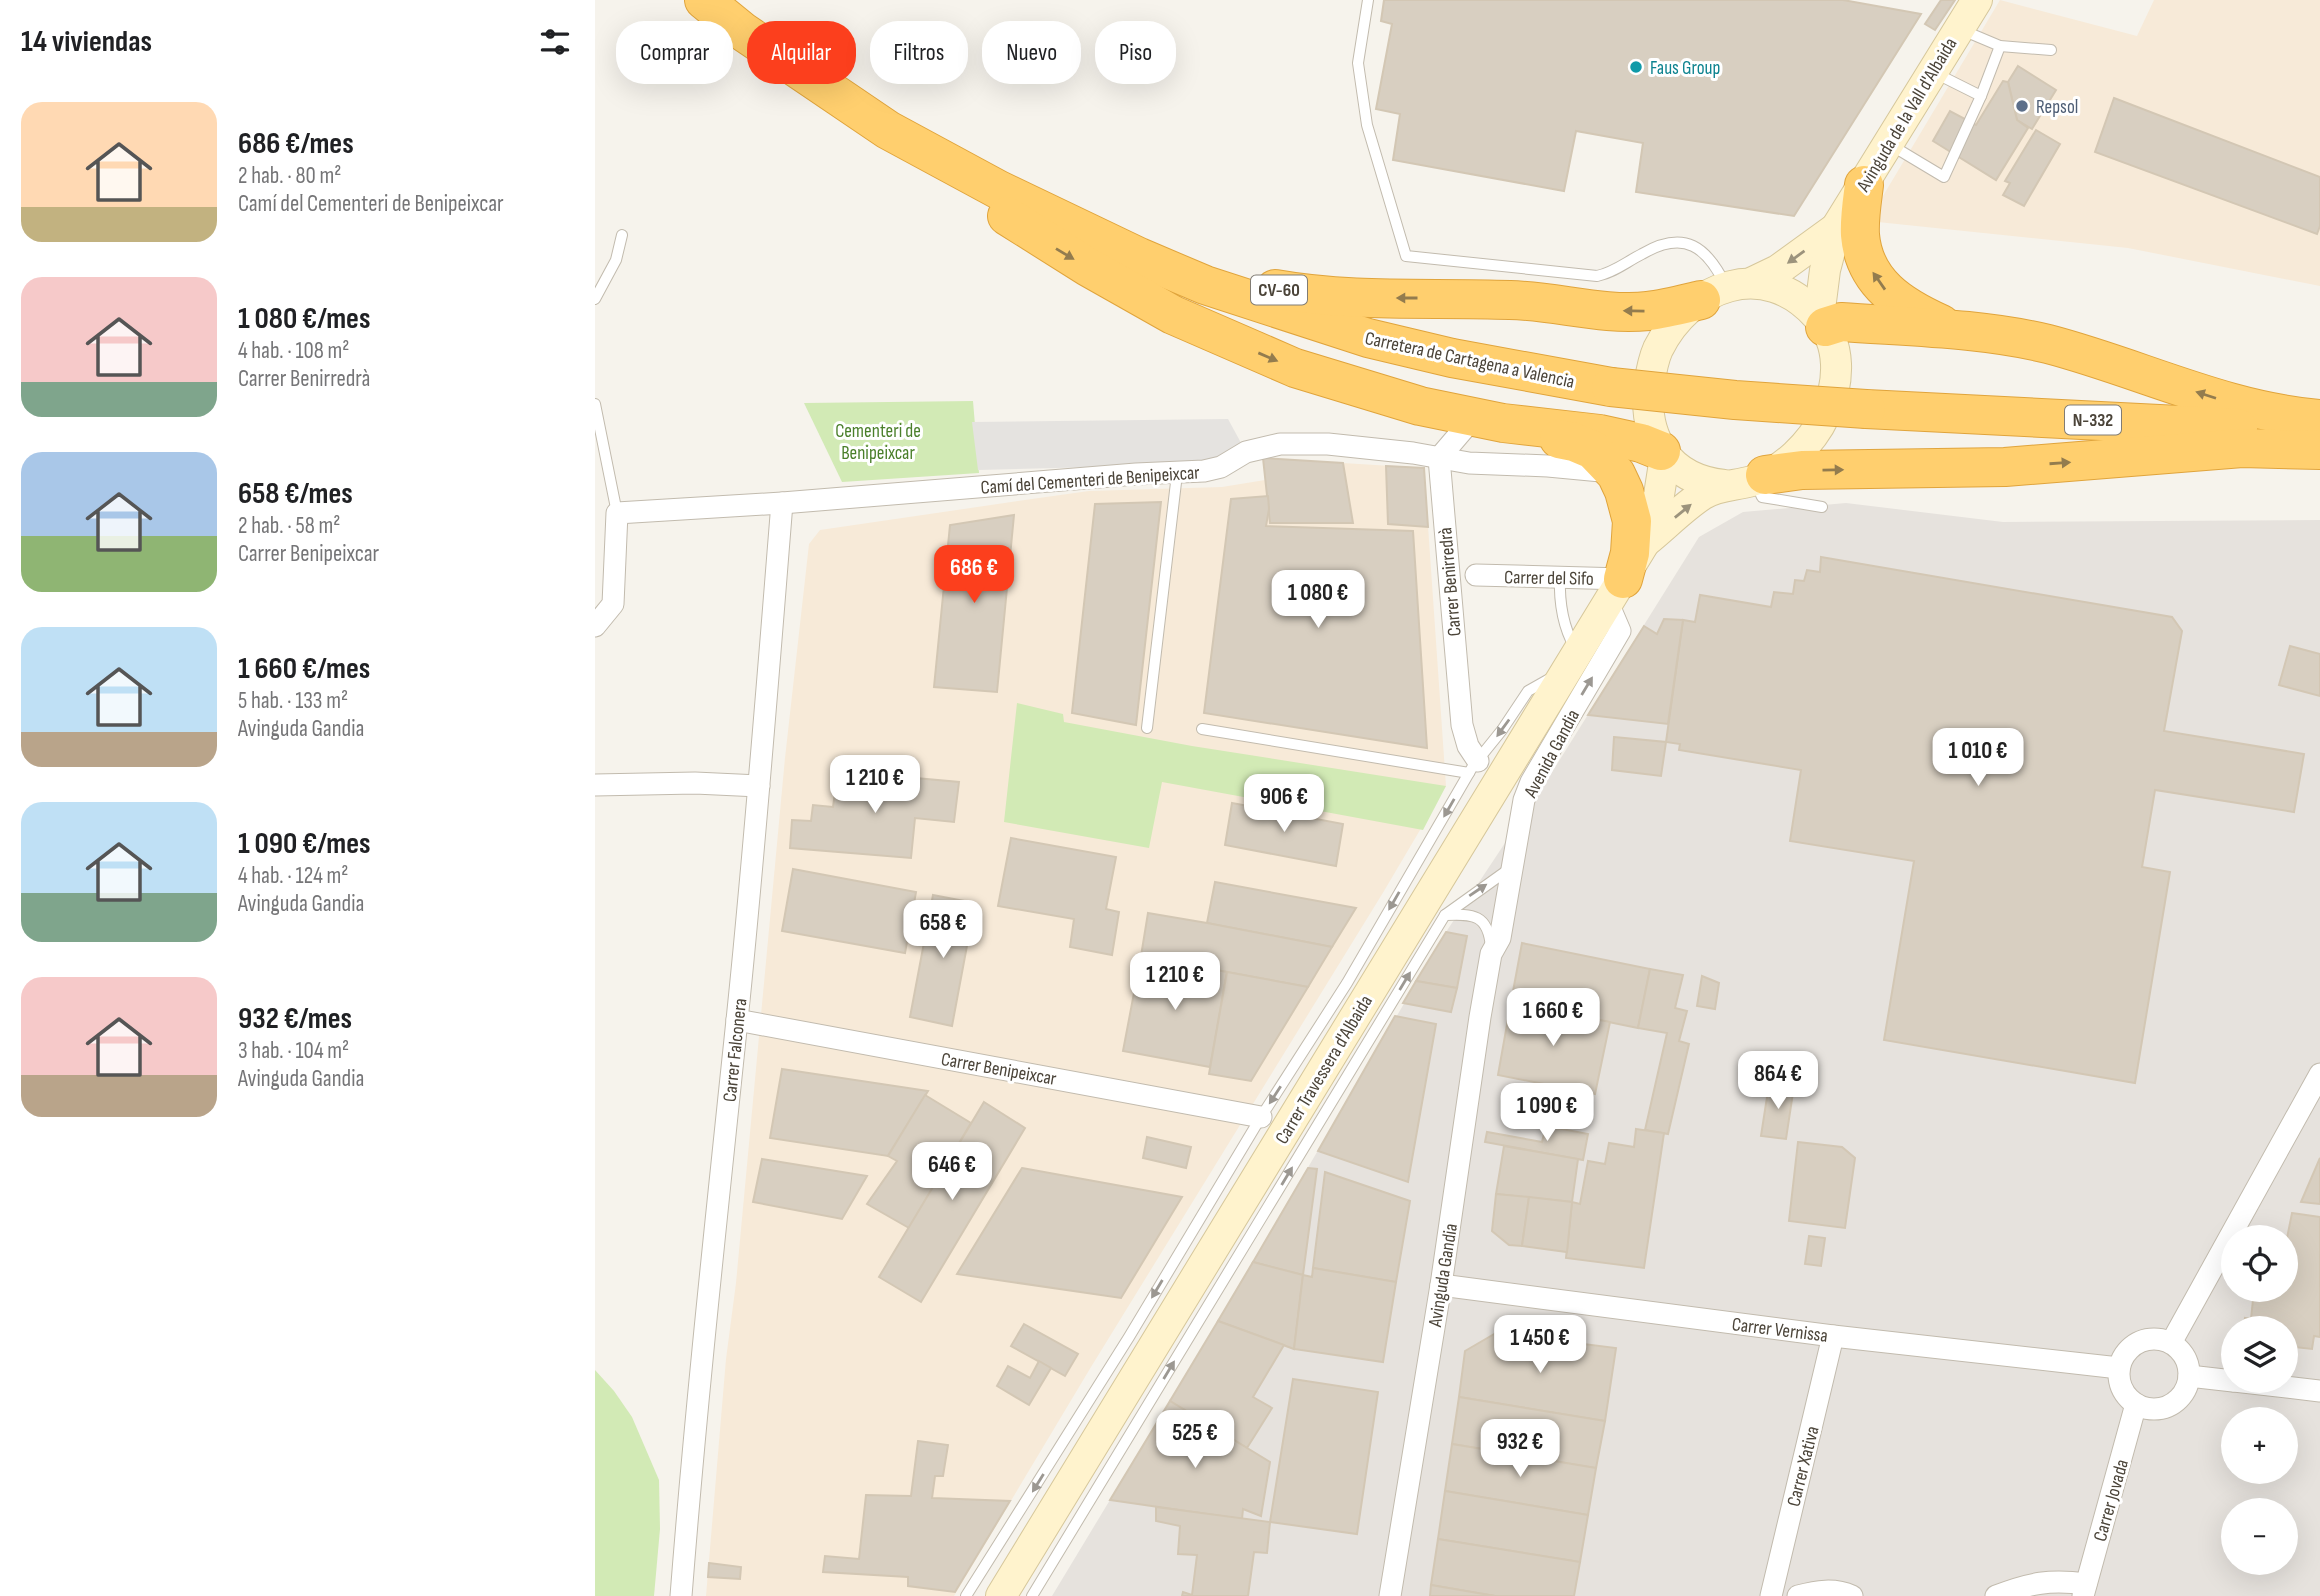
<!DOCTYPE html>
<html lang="es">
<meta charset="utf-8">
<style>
body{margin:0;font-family:"Sofia Sans Condensed",sans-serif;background:#f2f2f2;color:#202124;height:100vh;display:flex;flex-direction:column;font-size:26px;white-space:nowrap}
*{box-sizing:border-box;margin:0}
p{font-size:23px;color:#757577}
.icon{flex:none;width:38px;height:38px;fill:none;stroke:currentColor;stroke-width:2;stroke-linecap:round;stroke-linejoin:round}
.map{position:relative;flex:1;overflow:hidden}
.details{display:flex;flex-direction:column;background:#fff;width:595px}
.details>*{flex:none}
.banner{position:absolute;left:21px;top:21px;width:665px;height:63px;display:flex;gap:14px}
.fabs{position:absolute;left:1626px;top:1225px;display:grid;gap:14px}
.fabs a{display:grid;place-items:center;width:77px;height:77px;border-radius:50%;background:#fff;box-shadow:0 7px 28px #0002;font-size:35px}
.price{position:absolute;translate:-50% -60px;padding:0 16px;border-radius:14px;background:#fff;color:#222;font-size:23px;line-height:46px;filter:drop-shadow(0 2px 4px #0008)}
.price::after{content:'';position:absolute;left:50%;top:42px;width:21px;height:16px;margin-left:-10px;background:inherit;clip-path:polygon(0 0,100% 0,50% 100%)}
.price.selected{background:#fc3f1d;color:#fff}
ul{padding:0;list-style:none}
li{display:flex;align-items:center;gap:21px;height:175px;padding:0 21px}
li span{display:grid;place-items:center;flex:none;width:196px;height:140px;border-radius:21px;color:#555}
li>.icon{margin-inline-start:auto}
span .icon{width:84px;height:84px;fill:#fffc;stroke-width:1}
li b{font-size:30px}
h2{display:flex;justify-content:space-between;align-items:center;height:84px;padding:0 21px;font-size:30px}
.chip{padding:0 24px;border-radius:28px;background:#fff;box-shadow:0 7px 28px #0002;font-size:24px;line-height:63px}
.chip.selected{background:#fc3f1d;color:#fff}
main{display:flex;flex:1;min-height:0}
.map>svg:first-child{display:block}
.commercial{fill:#f7ead8}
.industrial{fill:#e6e2dd;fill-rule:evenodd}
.green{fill:#d2eab5}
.parking{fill:#e5e3e0}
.building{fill:#d8cfc1;stroke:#d3c7b4;stroke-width:2}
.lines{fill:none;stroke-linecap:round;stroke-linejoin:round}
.lane-casing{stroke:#c2bbae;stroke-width:12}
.street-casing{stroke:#c2bbae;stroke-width:23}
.secondary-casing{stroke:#d6c79b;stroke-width:32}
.highway-casing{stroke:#e0a43c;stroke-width:40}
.lane{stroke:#fff;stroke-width:10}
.street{stroke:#fff;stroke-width:21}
.secondary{stroke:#fff3cd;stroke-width:30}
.highway{stroke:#ffcf6e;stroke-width:38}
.highway-bridge-casing{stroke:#e0a43c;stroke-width:40;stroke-linecap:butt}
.highway-bridge{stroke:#ffcf6e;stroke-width:38}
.oneway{fill:#937c4e}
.oneway2{fill:#9c937c}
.oneway3{fill:#9c9892}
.culture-dot{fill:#0f9aa8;stroke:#fff;stroke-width:2.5}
.service-dot{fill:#5c6f8a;stroke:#fff;stroke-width:2.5}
.labels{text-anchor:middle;stroke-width:6;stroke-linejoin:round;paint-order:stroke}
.shield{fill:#fff;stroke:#817c74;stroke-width:2}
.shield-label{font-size:18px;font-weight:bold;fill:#4b4439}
.culture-label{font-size:19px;fill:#0d838f;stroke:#fff;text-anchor:start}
.service-label{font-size:19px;fill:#4e5e75;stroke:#fff;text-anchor:start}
.street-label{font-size:19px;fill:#4b4439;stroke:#fff}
.park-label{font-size:19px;fill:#4a7f2a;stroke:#fff}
</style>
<main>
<section class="details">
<h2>14 viviendas<svg class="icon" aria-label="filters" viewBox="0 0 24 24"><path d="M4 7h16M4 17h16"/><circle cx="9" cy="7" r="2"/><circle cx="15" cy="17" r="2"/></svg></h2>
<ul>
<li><span style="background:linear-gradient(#ffd9b3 75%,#c2b280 0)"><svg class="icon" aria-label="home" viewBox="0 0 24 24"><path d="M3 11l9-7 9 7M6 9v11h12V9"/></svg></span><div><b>686 €/mes</b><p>2 hab. · 80 m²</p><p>Camí del Cementeri de Benipeixcar</p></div></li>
<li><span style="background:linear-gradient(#f6c9c9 75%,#7fa58c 0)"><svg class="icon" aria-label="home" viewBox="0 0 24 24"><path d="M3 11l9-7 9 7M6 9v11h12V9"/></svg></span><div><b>1 080 €/mes</b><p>4 hab. · 108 m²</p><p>Carrer Benirredrà</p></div></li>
<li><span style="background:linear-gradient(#a9c7e8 60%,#8fb573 0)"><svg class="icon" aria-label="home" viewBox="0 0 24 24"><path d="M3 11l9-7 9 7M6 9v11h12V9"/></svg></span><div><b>658 €/mes</b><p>2 hab. · 58 m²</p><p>Carrer Benipeixcar</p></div></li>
<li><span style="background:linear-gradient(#bfe0f5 75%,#b9a48a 0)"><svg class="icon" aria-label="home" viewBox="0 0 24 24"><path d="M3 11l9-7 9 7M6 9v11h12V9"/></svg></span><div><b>1 660 €/mes</b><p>5 hab. · 133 m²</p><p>Avinguda Gandia</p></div></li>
<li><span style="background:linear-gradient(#bfe0f5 65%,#7fa58c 0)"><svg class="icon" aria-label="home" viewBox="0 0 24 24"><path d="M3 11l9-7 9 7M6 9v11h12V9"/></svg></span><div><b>1 090 €/mes</b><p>4 hab. · 124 m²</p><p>Avinguda Gandia</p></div></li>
<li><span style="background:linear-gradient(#f6c9c9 70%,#b9a48a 0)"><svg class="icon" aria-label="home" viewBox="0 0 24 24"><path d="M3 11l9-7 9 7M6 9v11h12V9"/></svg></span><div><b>932 €/mes</b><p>3 hab. · 104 m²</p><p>Avinguda Gandia</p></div></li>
</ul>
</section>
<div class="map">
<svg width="1725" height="1596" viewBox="0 0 1725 1596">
<rect width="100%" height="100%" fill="#f6f3ec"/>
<g class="commercial">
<polygon points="1405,0 1542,36 1559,0 1725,0 1725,286 1533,248 1273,221"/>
<polygon points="668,458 829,468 851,786 789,891 496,1367 359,1596 111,1596 131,1359 141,1283 190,758 214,544 225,530 444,498 494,491 627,487 670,480"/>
</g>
<path class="industrial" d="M 1251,503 L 1408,522 L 1725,520 L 1725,1596 L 457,1596 L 623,1321 L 851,932 L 959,769 L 1104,537 L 1148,512 ZM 1638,1237 L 1690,1237 L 1690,1290 L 1638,1290 ZM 1638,1328 L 1690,1328 L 1690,1381 L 1638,1381 ZM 1638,1419 L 1690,1419 L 1690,1472 L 1638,1472 ZM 1638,1510 L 1690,1510 L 1690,1563 L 1638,1563 Z"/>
<g class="green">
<polygon points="378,401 384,473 247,482 209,403"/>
<polygon points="422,703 468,714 469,722 597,746 851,786 828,830 567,782 554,848 409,822"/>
<polygon points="0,1370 19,1391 37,1417 64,1480 65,1529 59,1596 0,1596"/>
</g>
<polygon class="parking" points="633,419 651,452 647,455 580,465 383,470 377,422"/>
<g class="building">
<polygon points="789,0 1248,0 1326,14 1199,216 1041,192 1048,143 981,131 969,191 798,160 805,114 781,109 797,24 786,21"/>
<polygon points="1346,0 1360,0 1340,30 1330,24"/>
<polygon points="1423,66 1461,90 1437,129 1422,120 1413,82"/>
<polygon points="1408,81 1413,82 1422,120 1433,128 1401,180 1338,141 1355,111 1381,125"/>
<polygon points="1519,98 1725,177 1725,226 1722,234 1500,152"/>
<polygon points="1441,130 1465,144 1429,206 1408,195 1415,183 1410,181"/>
<polygon points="668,458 748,463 758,523 675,523"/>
<polygon points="791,466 829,468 833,527 793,524"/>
<polygon points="673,496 674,509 671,526 818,531 832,748 609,713 636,499"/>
<polygon points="566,502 541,725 477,713 500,504"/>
<polygon points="419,515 402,692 339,687 355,525"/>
<polygon points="1226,557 1577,617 1587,631 1569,731 1709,754 1699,812 1560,790 1547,867 1575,872 1540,1083 1289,1040 1319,861 1195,841 1206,770 1084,750 1085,744 1071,742 1088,620 1100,622 1105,595 1176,607 1179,592 1198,594 1200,580 1209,581 1212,570 1225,572"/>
<polygon points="1069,619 1088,620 1073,724 993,715 1049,626 1062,634"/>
<polygon points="1695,646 1725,654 1725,696 1684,685"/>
<polygon points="1019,737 1071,742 1066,776 1017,770"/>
<polygon points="243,771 364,782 359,822 320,818 316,858 195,848 197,820 216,821 218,805 238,807"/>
<polygon points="637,803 748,824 741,866 630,845"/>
<polygon points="416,838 521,857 511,909 524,912 517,955 475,947 479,919 403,906"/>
<polygon points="198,869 321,892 310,953 187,931"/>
<polygon points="620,882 761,908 737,947 612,923"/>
<polygon points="338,895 380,903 357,1026 315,1017"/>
<polygon points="553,913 612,923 737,947 713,987 632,972 546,956"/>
<polygon points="851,932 872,936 862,988 821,981"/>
<polygon points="927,943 1055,969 1043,1028 916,1002"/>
<polygon points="546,956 632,972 615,1067 528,1051"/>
<polygon points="1055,969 1088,975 1080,1008 1092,1011 1084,1041 1094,1044 1073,1134 1050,1130 1072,1033 1043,1028"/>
<polygon points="632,972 713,987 656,1081 614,1074"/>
<polygon points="1107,976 1124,983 1120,1009 1102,1006"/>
<polygon points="821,981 862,988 856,1012 808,1003"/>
<polygon points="916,1002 1015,1022 1000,1094 903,1075"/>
<polygon points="800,1016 841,1024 813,1182 723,1151"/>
<polygon points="187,1069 333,1091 293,1156 175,1138"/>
<polygon points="1174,1084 1199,1086 1191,1139 1166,1136"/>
<polygon points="330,1095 376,1123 314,1228 272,1204 302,1161 293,1156"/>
<polygon points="389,1102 430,1128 326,1302 284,1277"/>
<polygon points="951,1126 993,1134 988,1160 890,1142 892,1132 947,1142"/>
<polygon points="1041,1129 1069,1133 1049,1268 971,1258 977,1202 985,1204 993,1161 1010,1164 1014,1143 1039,1147"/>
<polygon points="552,1137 596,1147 591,1168 548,1158"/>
<polygon points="1203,1142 1247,1147 1260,1158 1250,1228 1194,1221"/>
<polygon points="909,1146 983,1159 977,1202 901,1194"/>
<polygon points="1725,1158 1725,1204 1706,1202"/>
<polygon points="167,1159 272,1176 247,1219 158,1202"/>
<polygon points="427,1168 587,1197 526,1298 362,1274"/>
<polygon points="713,1168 722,1169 708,1275 658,1262"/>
<polygon points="730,1172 815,1201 801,1282 718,1268"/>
<polygon points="901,1194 934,1197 927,1246 914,1245 897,1231"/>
<polygon points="934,1197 977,1202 972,1252 927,1246"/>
<polygon points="1697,1213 1725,1217 1725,1337 1719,1336 1717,1349 1690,1346 1690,1328 1648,1328 1650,1318 1656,1319 1659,1290 1690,1290 1690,1248"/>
<polygon points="1214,1236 1230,1238 1226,1266 1210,1264"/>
<polygon points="658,1262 708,1275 699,1349 623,1321"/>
<polygon points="718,1268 801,1282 788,1362 699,1349 708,1275 717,1277"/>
<polygon points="623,1321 689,1345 658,1397 677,1408 652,1448 575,1401"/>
<polygon points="429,1324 483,1354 470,1376 416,1346"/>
<polygon points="901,1333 1021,1348 1010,1421 864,1397 870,1351"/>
<polygon points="444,1361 456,1368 434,1405 402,1386 413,1366 435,1378"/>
<polygon points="698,1379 783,1392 762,1534 675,1522"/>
<polygon points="864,1397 1010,1421 1001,1468 857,1444"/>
<polygon points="575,1401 675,1462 666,1516 648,1509 647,1519 515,1500"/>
<polygon points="323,1441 353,1445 348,1476 340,1476 337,1498 415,1501 360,1592 313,1586 313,1577 228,1572 230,1556 264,1559 271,1495 316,1496"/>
<polygon points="857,1444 1001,1468 993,1515 850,1491"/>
<polygon points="850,1491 993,1515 985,1562 843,1539"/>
<polygon points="561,1507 675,1522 672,1553 659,1552 653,1596 587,1596 588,1592 597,1595 602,1555 583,1554 585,1526 561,1521"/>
<polygon points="843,1539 985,1562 979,1596 900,1596 836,1585"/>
<polygon points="114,1563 146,1567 145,1579 113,1577"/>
<polygon points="836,1585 900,1596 835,1596"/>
</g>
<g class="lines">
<defs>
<g id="lane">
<path d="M 773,0 L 763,63 L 772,125 L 811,256 L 1002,276 C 1020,272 1031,262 1047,254 C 1090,229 1112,247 1131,286"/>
<polyline points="1367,30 1405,46 1456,50"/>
<polyline points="1386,96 1405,46"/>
<polyline points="1294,144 1349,177 1386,96 1338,72"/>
<polyline points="0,299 21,260 27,235"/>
<polyline points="0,404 22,513"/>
<polyline points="1160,482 1167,497 1227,507"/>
<path d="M 965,577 C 964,602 967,625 980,648"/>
<polyline points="552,728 582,474"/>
<polyline points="607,729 874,773"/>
<path d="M 850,915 C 878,914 893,914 896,947"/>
<polyline points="371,1596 534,1337 666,1117 752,983 878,766 907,730 933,691 956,678"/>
<polyline points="437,1596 850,915 917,867"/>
</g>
<g id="street">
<polyline points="844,458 867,725 873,746 883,761"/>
<polyline points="844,458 879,417"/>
<polyline points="881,575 1028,579"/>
<polyline points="0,626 18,604 22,513 187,503 541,474 609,471 626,467 651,452 685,444 733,444 818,453 874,463 953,466 1006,471"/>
<polyline points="0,785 100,783 164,786"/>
<polyline points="142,1020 666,1117"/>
<polyline points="846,1285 1238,1336 1524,1368"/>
<circle cx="1559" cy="1374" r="35"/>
<polyline points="1576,1343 1725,1074"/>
<polyline points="1594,1376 1638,1381"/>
<polyline points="1639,1381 1725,1391"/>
<path d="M 86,1596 C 101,1404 122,1212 142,1020 C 160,848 173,676 187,503"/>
<polyline points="795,1596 846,1285 885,1017 896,954 905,938 929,800 936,782 1025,631 1013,603"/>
<polyline points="1176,1596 1238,1336"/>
<path d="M 1203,1596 C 1222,1591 1239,1588 1257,1596"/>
<path d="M 1401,1596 C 1435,1583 1455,1579 1491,1584"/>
<polyline points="1488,1596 1541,1404"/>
</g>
<g id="secondary">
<polyline points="1158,282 1183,270 1241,228"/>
<polyline points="1224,317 1230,270 1241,228 1382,0"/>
<path d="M 1050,542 C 1069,527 1087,508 1107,495 C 1123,485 1140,486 1157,481 C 1188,472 1217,443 1230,415 C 1245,383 1247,344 1222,316 C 1169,257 1095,285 1063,349 C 1058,360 1056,372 1054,385 C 1048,438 1073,479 1129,485"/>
<polyline points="406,1596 1050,542 1064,495 1070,457"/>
</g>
<g id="highway">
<polyline points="109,0 147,31 293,130 404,190 544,257 610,285 773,338 857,358 1016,387"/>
<path d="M 1269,185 C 1267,201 1264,218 1265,235 C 1269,283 1306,306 1346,324"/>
<polyline points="412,216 493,267 578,315 700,368 825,406 908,423 1005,434 1046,443 1066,451"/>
<path d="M 680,289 C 759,303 835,297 915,300 C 961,301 1008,316 1053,311 C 1071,309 1089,304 1106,300"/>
<path d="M 1230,327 L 1246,322 C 1314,327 1386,328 1453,344 C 1545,368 1629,411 1725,419"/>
<polyline points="1271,409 1643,428"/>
<polyline points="964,439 979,442 998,450 1021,474 1029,491 1037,521 1035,553 1028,579"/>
<polyline points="1170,475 1207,470 1410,467 1647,448 1725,450"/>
</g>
</defs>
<use href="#lane" class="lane-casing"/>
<use href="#street" class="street-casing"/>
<use href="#secondary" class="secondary-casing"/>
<use href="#highway" class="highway-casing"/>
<use href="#lane" class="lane"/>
<use href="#street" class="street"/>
<use href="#secondary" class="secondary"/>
<use href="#highway" class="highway"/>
<defs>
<polyline id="highway-bridge" points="1016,387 1140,400 1271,409"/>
</defs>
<use href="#highway-bridge" class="highway-bridge-casing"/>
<use href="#highway-bridge" class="highway-bridge"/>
</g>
<defs><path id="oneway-solid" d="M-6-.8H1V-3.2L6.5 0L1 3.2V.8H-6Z" transform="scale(1.75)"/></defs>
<g class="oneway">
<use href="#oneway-solid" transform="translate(470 254) rotate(31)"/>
<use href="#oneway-solid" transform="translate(1284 281) rotate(-125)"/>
<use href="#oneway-solid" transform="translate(812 298) rotate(-180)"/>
<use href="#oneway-solid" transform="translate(1039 311) rotate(-179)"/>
<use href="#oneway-solid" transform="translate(673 357) rotate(23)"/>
<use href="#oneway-solid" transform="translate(1611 395) rotate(-162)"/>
<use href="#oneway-solid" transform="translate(1465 463) rotate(-4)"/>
<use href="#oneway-solid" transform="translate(1238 470) rotate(-1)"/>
</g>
<g class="oneway2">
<use href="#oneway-solid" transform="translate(1201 257) rotate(144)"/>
<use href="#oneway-solid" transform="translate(1088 511) rotate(-39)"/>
</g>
<g class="oneway3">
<use href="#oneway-solid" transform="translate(992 686) rotate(-59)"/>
<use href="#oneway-solid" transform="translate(908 728) rotate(126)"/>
<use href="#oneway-solid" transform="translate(854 808) rotate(120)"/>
<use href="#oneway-solid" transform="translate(883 890) rotate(-34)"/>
<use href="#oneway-solid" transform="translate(799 901) rotate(120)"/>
<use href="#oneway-solid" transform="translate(810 981) rotate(-59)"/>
<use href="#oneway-solid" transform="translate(680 1095) rotate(123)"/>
<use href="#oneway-solid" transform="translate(692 1176) rotate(-59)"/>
<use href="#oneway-solid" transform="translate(562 1289) rotate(121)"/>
<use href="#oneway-solid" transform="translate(574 1370) rotate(-59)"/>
<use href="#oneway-solid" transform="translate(443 1483) rotate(122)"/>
</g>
<circle class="culture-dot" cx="1041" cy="67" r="7"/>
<circle class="service-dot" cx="1427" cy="106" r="7"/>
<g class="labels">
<g class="shield">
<rect x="656" y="275.5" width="56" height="29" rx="5"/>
<rect x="1470" y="405.5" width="56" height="29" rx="5"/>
</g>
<g class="shield-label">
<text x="684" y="296">CV-60</text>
<text x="1498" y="426">N-332</text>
</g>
<g class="culture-label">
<text x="1055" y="74">Faus Group</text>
</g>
<g class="service-label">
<text x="1441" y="113">Repsol</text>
</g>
<g class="street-label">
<text transform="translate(1311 114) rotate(-59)" y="7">Avinguda de la Vall d'Albaida</text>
<text transform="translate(875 359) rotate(12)" y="7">Carretera de Cartagena a Valencia</text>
<text transform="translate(495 479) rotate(-4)" y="7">Camí del Cementeri de Benipeixcar</text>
<text transform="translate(954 577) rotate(1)" y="7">Carrer del Sifo</text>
<text transform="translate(854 582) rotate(-95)" y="7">Carrer Benirredrà</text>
<text transform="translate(956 753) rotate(-62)" y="7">Avenida Gandia</text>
<text transform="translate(139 1050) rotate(-84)" y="7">Carrer Falconera</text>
<text transform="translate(404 1068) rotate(10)" y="7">Carrer Benipeixcar</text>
<text transform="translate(728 1069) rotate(-59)" y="7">Carrer Travessera d'Albaida</text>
<text transform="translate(847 1275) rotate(-81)" y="7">Avinguda Gandia</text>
<text transform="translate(1185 1329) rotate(7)" y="7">Carrer Vernissa</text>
<text transform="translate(1207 1466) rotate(-76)" y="7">Carrer Xativa</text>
<text transform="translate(1515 1500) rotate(-74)" y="7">Carrer Jovada</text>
</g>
<g class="park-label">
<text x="283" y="437">Cementeri de<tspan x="283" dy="22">Benipeixcar</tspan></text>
</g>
</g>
</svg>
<div class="fabs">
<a><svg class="icon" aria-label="locate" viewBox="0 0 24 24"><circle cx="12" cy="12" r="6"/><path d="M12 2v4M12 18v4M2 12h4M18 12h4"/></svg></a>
<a><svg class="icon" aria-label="layers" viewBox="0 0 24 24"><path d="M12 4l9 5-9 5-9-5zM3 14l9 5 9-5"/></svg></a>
<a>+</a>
<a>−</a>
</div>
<b class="price selected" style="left:379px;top:605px">686 €</b>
<b class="price" style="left:723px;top:630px">1 080 €</b>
<b class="price" style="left:1383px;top:788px">1 010 €</b>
<b class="price" style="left:280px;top:815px">1 210 €</b>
<b class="price" style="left:689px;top:834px">906 €</b>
<b class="price" style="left:348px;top:960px">658 €</b>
<b class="price" style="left:580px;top:1012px">1 210 €</b>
<b class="price" style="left:958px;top:1048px">1 660 €</b>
<b class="price" style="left:1183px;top:1111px">864 €</b>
<b class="price" style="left:952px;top:1143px">1 090 €</b>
<b class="price" style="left:357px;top:1202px">646 €</b>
<b class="price" style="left:945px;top:1375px">1 450 €</b>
<b class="price" style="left:600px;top:1470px">525 €</b>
<b class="price" style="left:925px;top:1479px">932 €</b>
<div class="banner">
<a class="chip">Comprar</a>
<a class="chip selected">Alquilar</a>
<a class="chip">Filtros</a>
<a class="chip">Nuevo</a>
<a class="chip">Piso</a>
</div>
</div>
</main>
